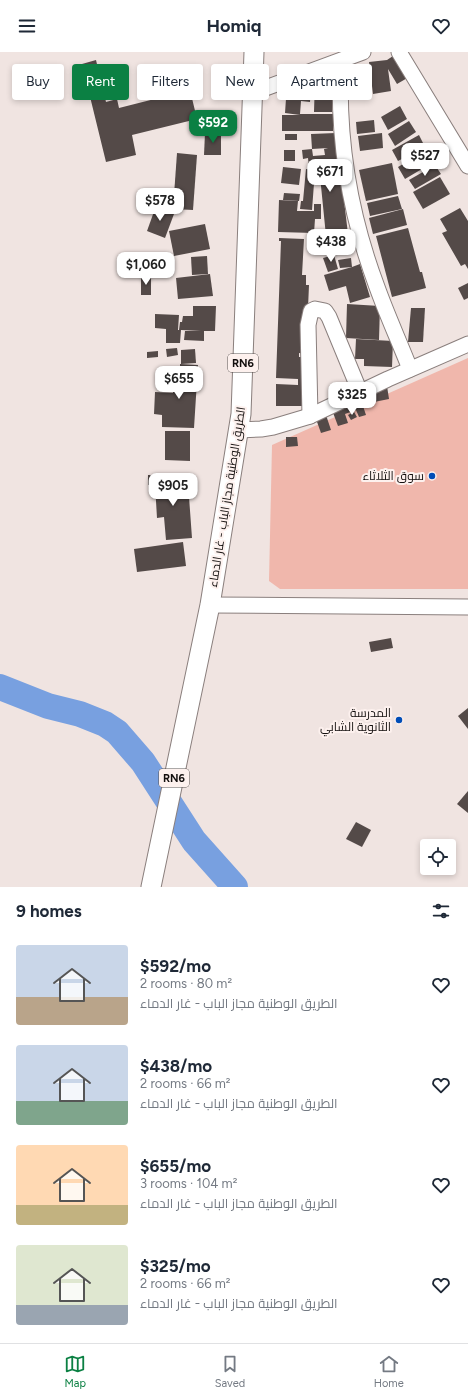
<!DOCTYPE html>
<meta charset="utf-8">
<style>
body{margin:0;font-family:Figtree,Cairo,sans-serif;background:#f2f2f3;color:#1f2937;height:100vh;display:flex;flex-direction:column;font-size:15px;white-space:nowrap}
*{box-sizing:border-box;margin:0}
p{font-size:13px;color:#747a83}
.icon{flex:none;width:22px;height:22px;fill:none;stroke:currentColor;stroke-width:2;stroke-linecap:round;stroke-linejoin:round}
.map{position:relative;height:835px;overflow:hidden}
.sheet{display:flex;flex-direction:column;background:#fff;flex:1}
.sheet>*{flex:none}
.hud{position:absolute;left:12px;top:12px;width:444px;height:36px;display:flex;gap:8px}
.buttons{position:absolute;left:420px;top:787px;display:grid;gap:8px}
.buttons a{display:grid;place-items:center;width:36px;height:36px;border-radius:4px;background:#fff;box-shadow:0 2px 6px #0003;font-size:20px}
.price{position:absolute;translate:-50% -34px;padding:0 9px;border-radius:8px;background:#fff;color:#222;font-size:13px;line-height:26px;filter:drop-shadow(0 1px 2px #0008)}
.price::after{content:'';position:absolute;left:50%;top:24px;width:12px;height:9px;margin-left:-6px;background:inherit;clip-path:polygon(0 0,100% 0,50% 100%)}
.price.active{background:#0b8043;color:#fff}
ul{padding:0;list-style:none}
li{display:flex;align-items:center;gap:12px;height:100px;padding:0 16px}
li span{display:grid;place-items:center;flex:none;width:112px;height:80px;border-radius:4px;color:#555}
li>.icon{margin-inline-start:auto}
span .icon{width:48px;height:48px;fill:#fffc;stroke-width:1}
li b{font-size:17px}
h2{display:flex;justify-content:space-between;align-items:center;height:48px;padding:0 16px;font-size:17px}
.pill{padding:0 14px;border-radius:4px;background:#fff;box-shadow:0 2px 6px #0003;font-size:14px;line-height:36px}
.pill.active{background:#0b8043;color:#fff}
header{display:flex;justify-content:space-between;align-items:center;height:52px;padding:0 16px;background:#fff;font-size:18px;font-weight:700}
.tabs{display:flex;justify-content:space-around;align-items:center;height:56px;border-top:1px solid #e0e1e3;background:#fff;font-size:11px;color:#747a83}
.tabs a{display:grid;justify-items:center;gap:2px}
.tabs .active{color:#0b8043}
.map>svg:first-child{display:block}
.green{fill:#f0b7ac}
.lines{fill:none;stroke-linecap:round;stroke-linejoin:round}
.river{stroke:#78a0e0;stroke-width:26}
.building{fill:#544a48}
.minor-casing{stroke:#8a7f7d;stroke-width:17}
.major-casing{stroke:#8a7f7d;stroke-width:21}
.minor{stroke:#fff;stroke-width:15}
.major{stroke:#fff;stroke-width:19}
.poi-dot{fill:#004db7;stroke:#fdf1ee;stroke-width:1.5}
.labels{text-anchor:middle;stroke-width:4;stroke-linejoin:round;paint-order:stroke}
.shield{fill:#fdf1ee;stroke:#595351;stroke-width:1}
.shield-label{font-size:11px;font-weight:bold;fill:#130f0e}
.poi-label{font-size:12px;fill:#130f0e;stroke:#fdf1ee;text-anchor:end}
.street-label{font-size:12px;fill:#130f0e;stroke:#fdf1ee}
</style>
<header><svg class="icon" aria-label="menu" viewBox="0 0 24 24"><path d="M4 6h16M4 12h16M4 18h16"/></svg>Homiq<svg class="icon" aria-label="heart" viewBox="0 0 24 24"><path d="M12 20l-8-8c-3-5 5-10 8-4 3-6 11-1 8 4z"/></svg></header>
<div class="map">
<svg width="468" height="835" viewBox="0 0 468 835">
<rect width="100%" height="100%" fill="#f0e4e1"/>
<polygon class="green" points="468,306 468,537 280,537 269,529 272,393"/>
<g class="lines">
<polyline class="river" points="0,635 48,654 80,662 105,672 117,680 143,710 194,789 235,835"/>
</g>
<g class="building">
<polygon points="396,2 409,25 397,32 388,17 391,39 373,42 369,10 387,8"/>
<polygon points="96,8 106,50 117,47 119,56 190,38 197,67 132,83 136,103 106,110 82,12"/>
<polygon points="315,27 332,27 332,60 314,60"/>
<polygon points="287,32 311,34 310,50 301,49 300,62 333,62 333,79 282,79 282,63 300,63 285,61"/>
<polygon points="400,54 407,67 388,78 381,65"/>
<polygon points="374,68 375,80 357,82 356,70"/>
<polygon points="409,69 416,80 395,94 388,82"/>
<polygon points="205,81 221,81 221,103 204,103"/>
<polygon points="336,81 350,199 322,202 320,184 326,184 319,114 309,116 308,106 303,107 302,98 312,97 313,104 325,103 324,97 328,96 312,97 311,82"/>
<polygon points="382,81 383,96 360,99 358,84"/>
<rect x="285" y="82" width="12" height="6"/>
<polygon points="419,83 425,95 398,109 392,98"/>
<rect x="284" y="98" width="11" height="11"/>
<polygon points="425,99 432,111 405,127 398,115"/>
<polygon points="177,101 197,103 193,158 173,157"/>
<polygon points="392,111 398,142 366,149 359,118"/>
<polygon points="435,113 441,122 415,137 409,128"/>
<polygon points="283,115 301,117 299,133 281,131"/>
<polygon points="306,117 315,118 312,158 300,157 301,149 303,149"/>
<polygon points="440,125 450,142 423,157 413,140"/>
<polygon points="284,141 300,142 299,149 283,148"/>
<polygon points="398,144 402,157 370,164 367,151"/>
<polygon points="279,148 298,149 297,159 314,159 314,152 321,152 321,167 315,167 314,181 278,180"/>
<polygon points="156,154 174,162 165,186 147,179"/>
<polygon points="460,156 468,169 468,217 465,212 461,214 442,181 447,179 440,167"/>
<polygon points="403,157 407,173 373,182 369,166"/>
<polygon points="205,172 210,197 174,204 169,179"/>
<polygon points="408,176 420,220 422,220 426,236 392,245 376,184"/>
<polygon points="279,186 304,187 302,223 306,223 306,233 309,233 306,302 299,301 299,305 308,305 307,354 276,354 276,332 298,333 298,327 276,326 281,189 279,189"/>
<polygon points="334,203 338,217 328,220 323,206"/>
<polygon points="207,204 208,222 192,223 191,205"/>
<polygon points="351,206 352,215 360,212 370,245 350,251 346,234 329,239 324,223 352,215 340,216 338,208"/>
<polygon points="210,222 213,244 178,247 176,226"/>
<rect x="141" y="226" width="10" height="17"/>
<polygon points="468,231 468,246 464,248 458,236"/>
<polygon points="347,252 380,254 379,288 346,286"/>
<polygon points="193,254 216,254 215,279 204,279 204,289 184,288 185,279 201,279 181,278 180,291 166,291 166,277 155,276 155,262 179,263 178,278 179,278 180,270 182,270 183,264 193,264"/>
<polygon points="411,256 425,256 423,290 408,290"/>
<polygon points="356,287 393,289 392,315 364,314 364,307 355,307"/>
<polygon points="177,296 178,303 167,305 166,297"/>
<polygon points="195,297 196,311 181,312 181,298"/>
<polygon points="158,299 158,305 147,306 147,300"/>
<polygon points="180,312 198,313 194,376 162,375 162,363 154,362 155,340 173,341 174,321 180,321"/>
<polygon points="387,334 389,347 374,350 371,337"/>
<polygon points="361,348 366,363 359,365 356,358 345,362 348,371 338,374 332,358"/>
<polygon points="354,360 357,365 351,368 348,363"/>
<polygon points="326,363 331,378 321,381 316,367"/>
<polygon points="165,379 190,379 190,409 165,408"/>
<polygon points="286,385 297,385 298,394 286,395"/>
<polygon points="148,423 168,423 168,432 188,431 192,486 166,488 164,465 157,466 155,432 148,433"/>
<polygon points="183,490 186,514 137,520 134,497"/>
<polygon points="391,586 393,596 371,600 369,590"/>
<polygon points="468,656 468,677 458,664"/>
<polygon points="468,739 468,761 457,752"/>
<polygon points="356,770 371,778 362,795 346,787"/>
</g>
<g class="lines">
<defs>
<g id="minor">
<polyline points="399,0 468,114"/>
<path d="M 341,9 C 337,85 350,163 377,235 C 387,263 399,289 410,317"/>
<polyline points="252,41 363,0"/>
<polyline points="310,364 308,273 311,259 315,257 325,259 329,265 360,340"/>
<polyline points="238,378 261,377 273,375 310,364 388,327 468,292"/>
<polyline points="210,553 468,555"/>
</g>
<polyline id="major" points="151,835 210,553 241,362 254,0"/>
</defs>
<use href="#minor" class="minor-casing"/>
<use href="#major" class="major-casing"/>
<use href="#minor" class="minor"/>
<use href="#major" class="major"/>
</g>
<g class="poi-dot">
<circle cx="432" cy="424" r="4"/>
<circle cx="399" cy="668" r="4"/>
</g>
<g class="labels">
<g class="shield">
<rect x="228" y="302" width="30" height="18" rx="3"/>
<rect x="159" y="717" width="30" height="18" rx="3"/>
</g>
<g class="shield-label">
<text x="243" y="315">RN6</text>
<text x="174" y="730">RN6</text>
</g>
<g class="poi-label">
<text x="424" y="428">سوق الثلاثاء</text>
<text x="391" y="665">المدرسة<tspan x="391" dy="14">الثانوية الشابي</tspan></text>
</g>
<g class="street-label">
<text transform="translate(227 445) rotate(-81)" y="4">الطريق الوطنية مجاز الباب - غار الدماء</text>
</g>
</g>
</svg>
<div class="buttons">
<a><svg class="icon" aria-label="locate" viewBox="0 0 24 24"><circle cx="12" cy="12" r="6"/><path d="M12 2v4M12 18v4M2 12h4M18 12h4"/></svg></a>
</div>
<b class="price active" style="left:213px;top:92px">$592</b>
<b class="price" style="left:425px;top:125px">$527</b>
<b class="price" style="left:330px;top:141px">$671</b>
<b class="price" style="left:160px;top:170px">$578</b>
<b class="price" style="left:331px;top:211px">$438</b>
<b class="price" style="left:146px;top:234px">$1,060</b>
<b class="price" style="left:179px;top:348px">$655</b>
<b class="price" style="left:352px;top:364px">$325</b>
<b class="price" style="left:173px;top:455px">$905</b>
<div class="hud">
<a class="pill">Buy</a>
<a class="pill active">Rent</a>
<a class="pill">Filters</a>
<a class="pill">New</a>
<a class="pill">Apartment</a>
</div>
</div>
<section class="sheet">
<h2>9 homes<svg class="icon" aria-label="filters" viewBox="0 0 24 24"><path d="M4 7h16M4 17h16"/><circle cx="9" cy="7" r="2"/><circle cx="15" cy="17" r="2"/></svg></h2>
<ul>
<li><span style="background:linear-gradient(#c9d6e8 65%,#b9a48a 0)"><svg class="icon" aria-label="home" viewBox="0 0 24 24"><path d="M3 11l9-7 9 7M6 9v11h12V9"/></svg></span><div><b>$592/mo</b><p>2 rooms · 80 m²</p><p>الطريق الوطنية مجاز الباب - غار الدماء</p></div><svg class="icon" aria-label="heart" viewBox="0 0 24 24"><path d="M12 20l-8-8c-3-5 5-10 8-4 3-6 11-1 8 4z"/></svg></li>
<li><span style="background:linear-gradient(#c9d6e8 70%,#7fa58c 0)"><svg class="icon" aria-label="home" viewBox="0 0 24 24"><path d="M3 11l9-7 9 7M6 9v11h12V9"/></svg></span><div><b>$438/mo</b><p>2 rooms · 66 m²</p><p>الطريق الوطنية مجاز الباب - غار الدماء</p></div><svg class="icon" aria-label="heart" viewBox="0 0 24 24"><path d="M12 20l-8-8c-3-5 5-10 8-4 3-6 11-1 8 4z"/></svg></li>
<li><span style="background:linear-gradient(#ffd9b3 75%,#c2b280 0)"><svg class="icon" aria-label="home" viewBox="0 0 24 24"><path d="M3 11l9-7 9 7M6 9v11h12V9"/></svg></span><div><b>$655/mo</b><p>3 rooms · 104 m²</p><p>الطريق الوطنية مجاز الباب - غار الدماء</p></div><svg class="icon" aria-label="heart" viewBox="0 0 24 24"><path d="M12 20l-8-8c-3-5 5-10 8-4 3-6 11-1 8 4z"/></svg></li>
<li><span style="background:linear-gradient(#dfe7d0 75%,#9aa5b1 0)"><svg class="icon" aria-label="home" viewBox="0 0 24 24"><path d="M3 11l9-7 9 7M6 9v11h12V9"/></svg></span><div><b>$325/mo</b><p>2 rooms · 66 m²</p><p>الطريق الوطنية مجاز الباب - غار الدماء</p></div><svg class="icon" aria-label="heart" viewBox="0 0 24 24"><path d="M12 20l-8-8c-3-5 5-10 8-4 3-6 11-1 8 4z"/></svg></li>
</ul>
</section>
<nav class="tabs">
<a class="active"><svg class="icon" aria-label="map" viewBox="0 0 24 24"><path d="M3 6l6-2 6 2 6-2v14l-6 2-6-2-6 2zM9 4v14M15 6v14"/></svg>Map</a>
<a><svg class="icon" aria-label="saved" viewBox="0 0 24 24"><path d="M7 4h10v16l-5-4-5 4z"/></svg>Saved</a>
<a><svg class="icon" aria-label="home" viewBox="0 0 24 24"><path d="M3 11l9-7 9 7M6 9v11h12V9"/></svg>Home</a>
</nav>
